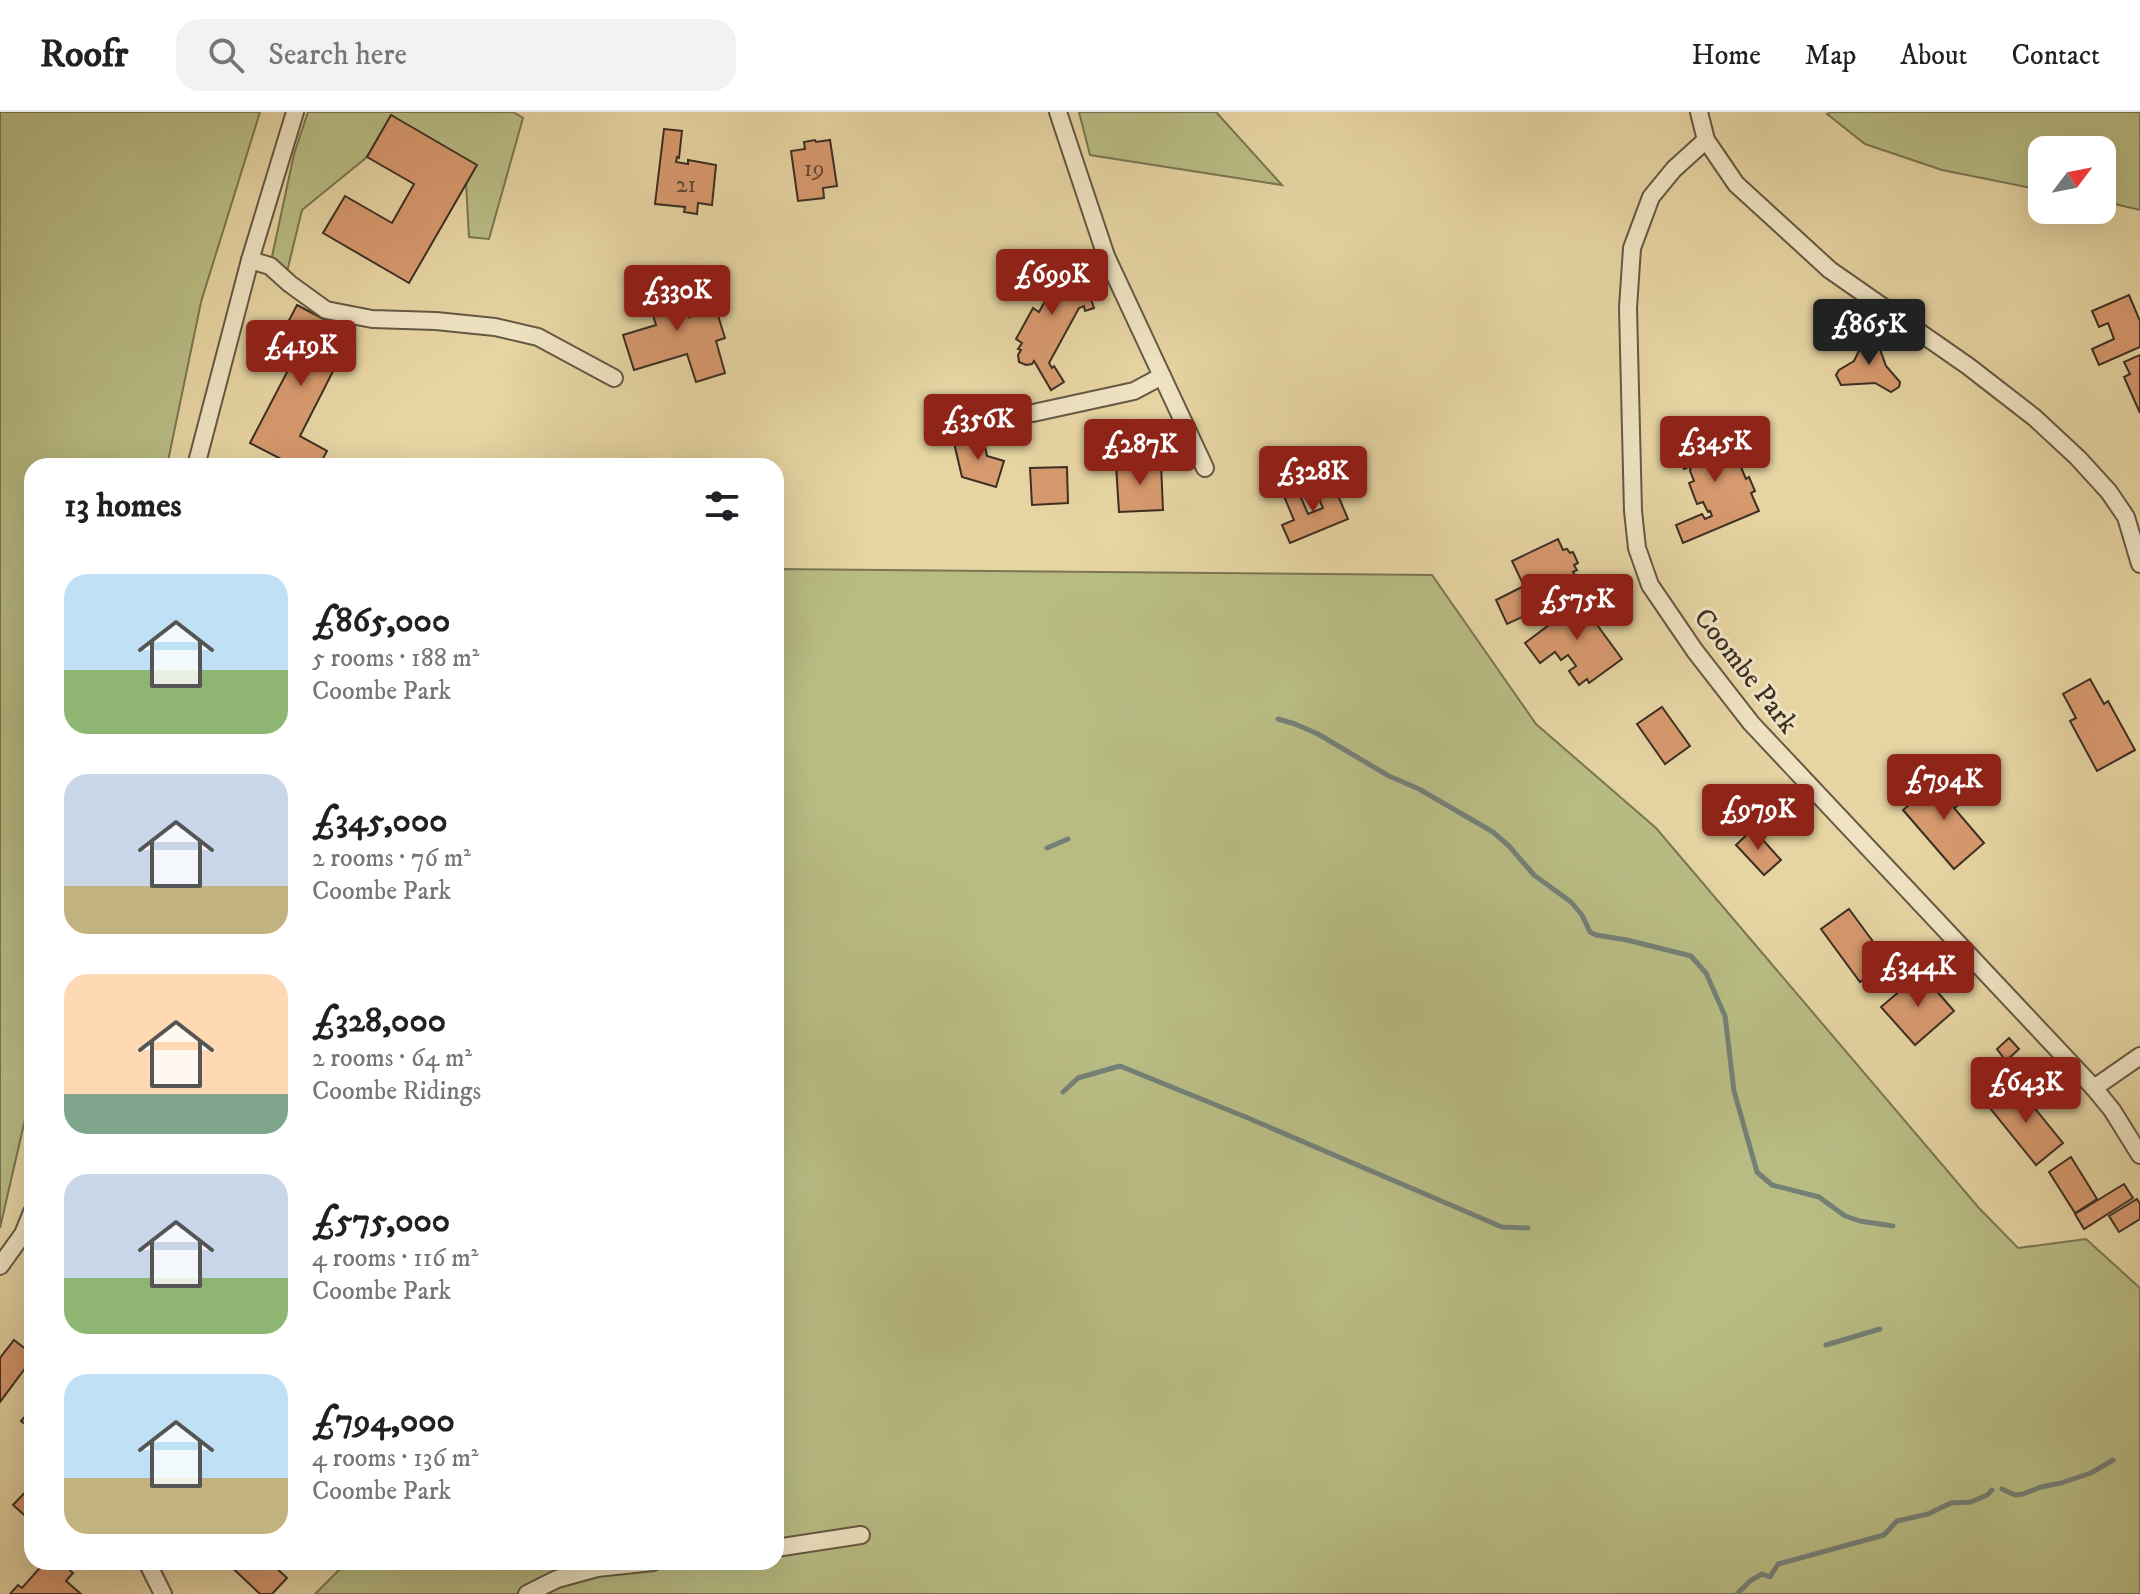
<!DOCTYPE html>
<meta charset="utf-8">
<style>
body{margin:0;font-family:"IM FELL DW Pica",serif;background:#f2f2f2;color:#202124;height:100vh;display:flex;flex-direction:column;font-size:30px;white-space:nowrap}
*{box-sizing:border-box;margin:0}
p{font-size:26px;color:#757577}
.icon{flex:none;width:44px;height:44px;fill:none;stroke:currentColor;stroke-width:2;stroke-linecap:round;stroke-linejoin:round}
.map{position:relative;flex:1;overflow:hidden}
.panel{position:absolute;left:24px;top:346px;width:760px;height:1112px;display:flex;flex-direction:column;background:#fff;border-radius:24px;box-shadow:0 8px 32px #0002}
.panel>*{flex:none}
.needle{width:52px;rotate:58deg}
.tools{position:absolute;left:2028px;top:24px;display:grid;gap:16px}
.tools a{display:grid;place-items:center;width:88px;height:88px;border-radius:16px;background:#fff;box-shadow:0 8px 32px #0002;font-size:40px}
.price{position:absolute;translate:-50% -68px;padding:0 18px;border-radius:8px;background:#8f2418;color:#fff;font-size:26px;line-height:52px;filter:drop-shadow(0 2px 4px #0008)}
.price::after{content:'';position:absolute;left:50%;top:48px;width:24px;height:18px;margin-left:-12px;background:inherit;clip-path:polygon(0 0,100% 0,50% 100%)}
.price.selected{background:#222;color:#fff}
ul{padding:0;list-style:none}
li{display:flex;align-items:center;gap:24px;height:200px;padding:0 40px}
li span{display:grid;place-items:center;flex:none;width:224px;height:160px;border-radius:24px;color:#555}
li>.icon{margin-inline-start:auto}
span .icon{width:96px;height:96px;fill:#fffc;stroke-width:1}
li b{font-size:34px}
h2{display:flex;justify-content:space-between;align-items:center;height:96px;padding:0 40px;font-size:34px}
header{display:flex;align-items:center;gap:48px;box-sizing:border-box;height:112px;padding:0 40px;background:#fff;border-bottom:2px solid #e0e0e0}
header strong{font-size:38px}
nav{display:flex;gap:44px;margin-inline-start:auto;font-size:28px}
.search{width:560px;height:72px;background:#f2f2f2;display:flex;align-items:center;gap:20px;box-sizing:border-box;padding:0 28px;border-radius:24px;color:#757577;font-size:30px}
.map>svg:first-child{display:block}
.green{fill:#b8bc83;stroke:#7a7653;stroke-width:2}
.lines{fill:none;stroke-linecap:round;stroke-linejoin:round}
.stream{stroke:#748077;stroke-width:5}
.building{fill:#d7996e;stroke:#3c2f23;stroke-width:2}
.street-casing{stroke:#665843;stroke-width:20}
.street{stroke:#efe3c3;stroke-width:16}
.labels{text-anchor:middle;stroke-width:6;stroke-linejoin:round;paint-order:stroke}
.number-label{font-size:24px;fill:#634a36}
.street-label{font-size:28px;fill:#3c2f23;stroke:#efe3c3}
</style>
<header>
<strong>Roofr</strong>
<div class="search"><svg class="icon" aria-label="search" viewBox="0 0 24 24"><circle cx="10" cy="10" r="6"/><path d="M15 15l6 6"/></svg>Search here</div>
<nav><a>Home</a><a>Map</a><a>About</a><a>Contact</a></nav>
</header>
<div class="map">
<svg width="2140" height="1482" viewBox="0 0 2140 1482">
<rect width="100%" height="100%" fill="#e6d4a2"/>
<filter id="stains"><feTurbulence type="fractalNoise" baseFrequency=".0025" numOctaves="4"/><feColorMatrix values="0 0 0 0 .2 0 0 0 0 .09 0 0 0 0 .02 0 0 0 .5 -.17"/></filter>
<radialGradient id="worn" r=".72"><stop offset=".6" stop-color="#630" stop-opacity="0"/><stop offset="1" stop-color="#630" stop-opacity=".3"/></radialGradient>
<g class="green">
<polygon points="0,0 260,0 201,190 167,354 32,354 32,977 0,1116"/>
<polygon points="308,0 513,0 523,6 489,127 469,125 466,71 391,4 367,45 302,98 285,168 270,154 294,42"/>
<polygon points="1079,0 1216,0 1282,73 1090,43"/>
<polygon points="1831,0 2140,0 2140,98 2102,89 2102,38 2042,38 2042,78 1942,58 1865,32 1827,2"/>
<polygon points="776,457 1432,463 1536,612 1656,716 1979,1096 2018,1136 2086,1127 2140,1176 2140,1482 315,1482 347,1450 776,1450"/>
</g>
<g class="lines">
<g class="stream">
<polyline points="1278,607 1295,612 1318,622 1389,664 1419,677 1493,720 1509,734 1534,763 1571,790 1582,803 1590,820 1596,823 1627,828 1691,844 1706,861 1725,904 1734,979 1757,1060 1772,1073 1819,1085 1845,1104 1860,1109 1893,1114"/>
<polyline points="1047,736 1068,727"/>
<polyline points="1063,980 1078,966 1120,954 1248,1006 1502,1115 1528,1116"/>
<polyline points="1826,1233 1880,1217"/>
<polyline points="2002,1377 2015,1383 2023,1382 2041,1375 2061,1371 2091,1361 2113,1348"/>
<polyline points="1737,1482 1750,1469 1762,1462 1770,1465 1778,1452 1884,1423 1897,1409 1928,1402 1951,1391 1971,1390 1987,1383 1992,1378"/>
</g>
</g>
<g class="building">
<polygon points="391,3 477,53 409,171 323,121 345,84 392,111 414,72 367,45"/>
<polygon points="664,17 682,19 679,46 677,45 676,50 688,52 688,48 716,53 712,93 698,91 697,102 684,100 685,95 655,92"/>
<polygon points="815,28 816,30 830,28 837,74 823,76 824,86 798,89 791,39 805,37 804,30"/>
<polygon points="1052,147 1083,163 1094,196 1085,199 1084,194 1079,196 1049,251 1052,256 1054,254 1064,270 1051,278 1034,249 1032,252 1026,253 1019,250 1018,243 1021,238 1018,237 1022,231 1016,227 1033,196 1039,200 1050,180 1031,169 1040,153"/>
<polygon points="676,163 689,205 716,197 725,226 716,229 725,261 696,270 687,242 634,258 623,223 656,213 644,173"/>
<polygon points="2129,183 2140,209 2140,235 2099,253 2092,237 2114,227 2108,211 2099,215 2092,199"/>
<polygon points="297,193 352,222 300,324 327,339 319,354 283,354 285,349 250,331 296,243 276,233"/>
<polygon points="1875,219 1881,227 1881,240 1886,254 1900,270 1899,275 1891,280 1875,271 1841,273 1836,263 1839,258 1854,249 1868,220"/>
<polygon points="2140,243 2140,301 2124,265 2130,262 2124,250"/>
<polygon points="1724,315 1732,336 1727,338 1728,341 1731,340 1737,354 1740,353 1746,367 1749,365 1755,379 1751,381 1759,399 1683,431 1676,413 1702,402 1705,407 1712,404 1710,399 1708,400 1703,390 1697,392 1689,371 1694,369 1690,359 1691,354 1684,357 1682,352 1675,351 1672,343 1678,339 1677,335"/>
<polygon points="983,325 987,344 1004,349 996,375 962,365 954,331"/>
<polygon points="1161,351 1163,398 1119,400 1116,353"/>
<polygon points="1067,355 1068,391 1032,393 1030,356"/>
<polygon points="1334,374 1348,407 1290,431 1282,413 1294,408 1283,382 1297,376 1308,402 1323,396 1316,381"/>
<polygon points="1558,427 1563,438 1567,437 1570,441 1573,440 1578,451 1574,453 1577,458 1573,460 1579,471 1543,488 1546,494 1507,512 1496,488 1524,474 1512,449"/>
<polygon points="1589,483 1601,499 1592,506 1622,547 1589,571 1587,567 1579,573 1569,559 1576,554 1568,543 1561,548 1555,540 1540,551 1525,531"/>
<polygon points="2090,567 2104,592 2108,589 2135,638 2097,659 2070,609 2076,606 2063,582"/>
<polygon points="1662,595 1690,634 1665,652 1637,612"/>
<polygon points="1945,667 1953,667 1961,677 1961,686 1955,692 1957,694 1954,696 1984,731 1954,757 1903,698 1937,669 1940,672"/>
<polygon points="1753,717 1781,748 1764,763 1736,733"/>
<polygon points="1849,797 1888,850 1860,870 1821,817"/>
<polygon points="1921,861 1954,899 1915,933 1881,895"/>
<polygon points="2009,926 2019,937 2006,949 1997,937"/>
<polygon points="2016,973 2063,1031 2036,1053 1989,995"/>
<polygon points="2071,1045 2097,1087 2075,1101 2049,1060"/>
<polygon points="2124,1072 2133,1086 2084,1117 2075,1102"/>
<polygon points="2137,1087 2140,1092 2140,1107 2119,1120 2109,1104"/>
<polygon points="14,1228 32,1242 32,1247 0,1290 0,1246"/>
<polygon points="32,1296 32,1317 21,1309"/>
<polygon points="32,1373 32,1410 13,1393"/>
<polygon points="45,1450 60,1450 73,1461 66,1469 81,1482 10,1482 18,1473 22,1476"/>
<polygon points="226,1450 270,1450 287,1466 272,1482 260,1482"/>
</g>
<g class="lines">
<defs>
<g id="street">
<polyline points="1699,0 1706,28 1736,72 1830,158 1968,254 2035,306 2078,346 2109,380 2126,405 2140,452"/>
<polyline points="1706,28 1674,57 1651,85 1632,136 1628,196 1633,399 1637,436 1650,473 1695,539 1751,611 2094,976 2140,944"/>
<polyline points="250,148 270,154 290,172 326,198 372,207 436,209 495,215 538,225 614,266"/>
<polyline points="1162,264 1205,356"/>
<polyline points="1033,301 1134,279 1162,264 1106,144 1058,0"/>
<polyline points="196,354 250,148 295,0"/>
<polyline points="2094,976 2112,998 2140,1043"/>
<polyline points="0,1154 23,1122 32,1100"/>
<polyline points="776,1436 861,1423"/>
<polyline points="147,1450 163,1482"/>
<polyline points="527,1482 557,1467 597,1456 653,1450"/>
</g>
</defs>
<use href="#street" class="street-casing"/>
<use href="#street" class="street"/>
</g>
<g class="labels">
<g class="number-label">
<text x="814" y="64">19</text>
<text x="686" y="80">21</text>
</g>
<g class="street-label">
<text transform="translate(1747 558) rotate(52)" y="10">Coombe Park</text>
</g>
</g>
<rect width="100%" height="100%" filter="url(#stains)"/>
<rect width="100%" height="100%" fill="url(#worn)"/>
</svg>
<div class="tools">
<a><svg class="needle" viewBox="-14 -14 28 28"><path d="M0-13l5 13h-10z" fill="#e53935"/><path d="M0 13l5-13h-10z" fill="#757577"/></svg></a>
</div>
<b class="price" style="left:1052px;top:205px">£699K</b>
<b class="price" style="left:677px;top:221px">£330K</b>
<b class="price selected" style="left:1869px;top:255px">£865K</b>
<b class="price" style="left:301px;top:276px">£419K</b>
<b class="price" style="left:978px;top:350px">£356K</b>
<b class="price" style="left:1715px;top:372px">£345K</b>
<b class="price" style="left:1140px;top:375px">£287K</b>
<b class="price" style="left:1313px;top:402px">£328K</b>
<b class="price" style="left:1577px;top:530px">£575K</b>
<b class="price" style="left:1944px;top:710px">£794K</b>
<b class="price" style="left:1758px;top:740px">£979K</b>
<b class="price" style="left:1918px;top:897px">£344K</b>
<b class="price" style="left:2026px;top:1013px">£643K</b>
<section class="panel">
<h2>13 homes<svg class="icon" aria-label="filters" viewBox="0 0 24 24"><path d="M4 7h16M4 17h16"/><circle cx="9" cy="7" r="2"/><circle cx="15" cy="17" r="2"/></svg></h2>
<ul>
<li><span style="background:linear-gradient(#bfe0f5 60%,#8fb573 0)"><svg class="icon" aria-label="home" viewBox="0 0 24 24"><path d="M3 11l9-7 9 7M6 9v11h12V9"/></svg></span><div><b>£865,000</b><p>5 rooms · 188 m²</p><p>Coombe Park</p></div></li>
<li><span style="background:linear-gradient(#c9d6e8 70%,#c2b280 0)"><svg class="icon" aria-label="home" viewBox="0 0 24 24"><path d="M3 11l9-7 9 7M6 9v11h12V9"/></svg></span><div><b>£345,000</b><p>2 rooms · 76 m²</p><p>Coombe Park</p></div></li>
<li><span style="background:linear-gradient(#ffd9b3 75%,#7fa58c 0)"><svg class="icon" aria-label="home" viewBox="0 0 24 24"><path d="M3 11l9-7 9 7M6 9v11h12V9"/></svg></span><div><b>£328,000</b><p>2 rooms · 64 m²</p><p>Coombe Ridings</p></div></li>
<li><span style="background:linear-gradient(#c9d6e8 65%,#8fb573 0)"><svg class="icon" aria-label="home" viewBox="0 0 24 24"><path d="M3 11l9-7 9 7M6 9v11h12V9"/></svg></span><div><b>£575,000</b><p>4 rooms · 116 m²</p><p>Coombe Park</p></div></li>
<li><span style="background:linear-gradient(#bfe0f5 65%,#c2b280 0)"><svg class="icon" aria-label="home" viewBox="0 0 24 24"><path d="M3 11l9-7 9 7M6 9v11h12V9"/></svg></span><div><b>£794,000</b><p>4 rooms · 136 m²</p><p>Coombe Park</p></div></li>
</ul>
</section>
</div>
